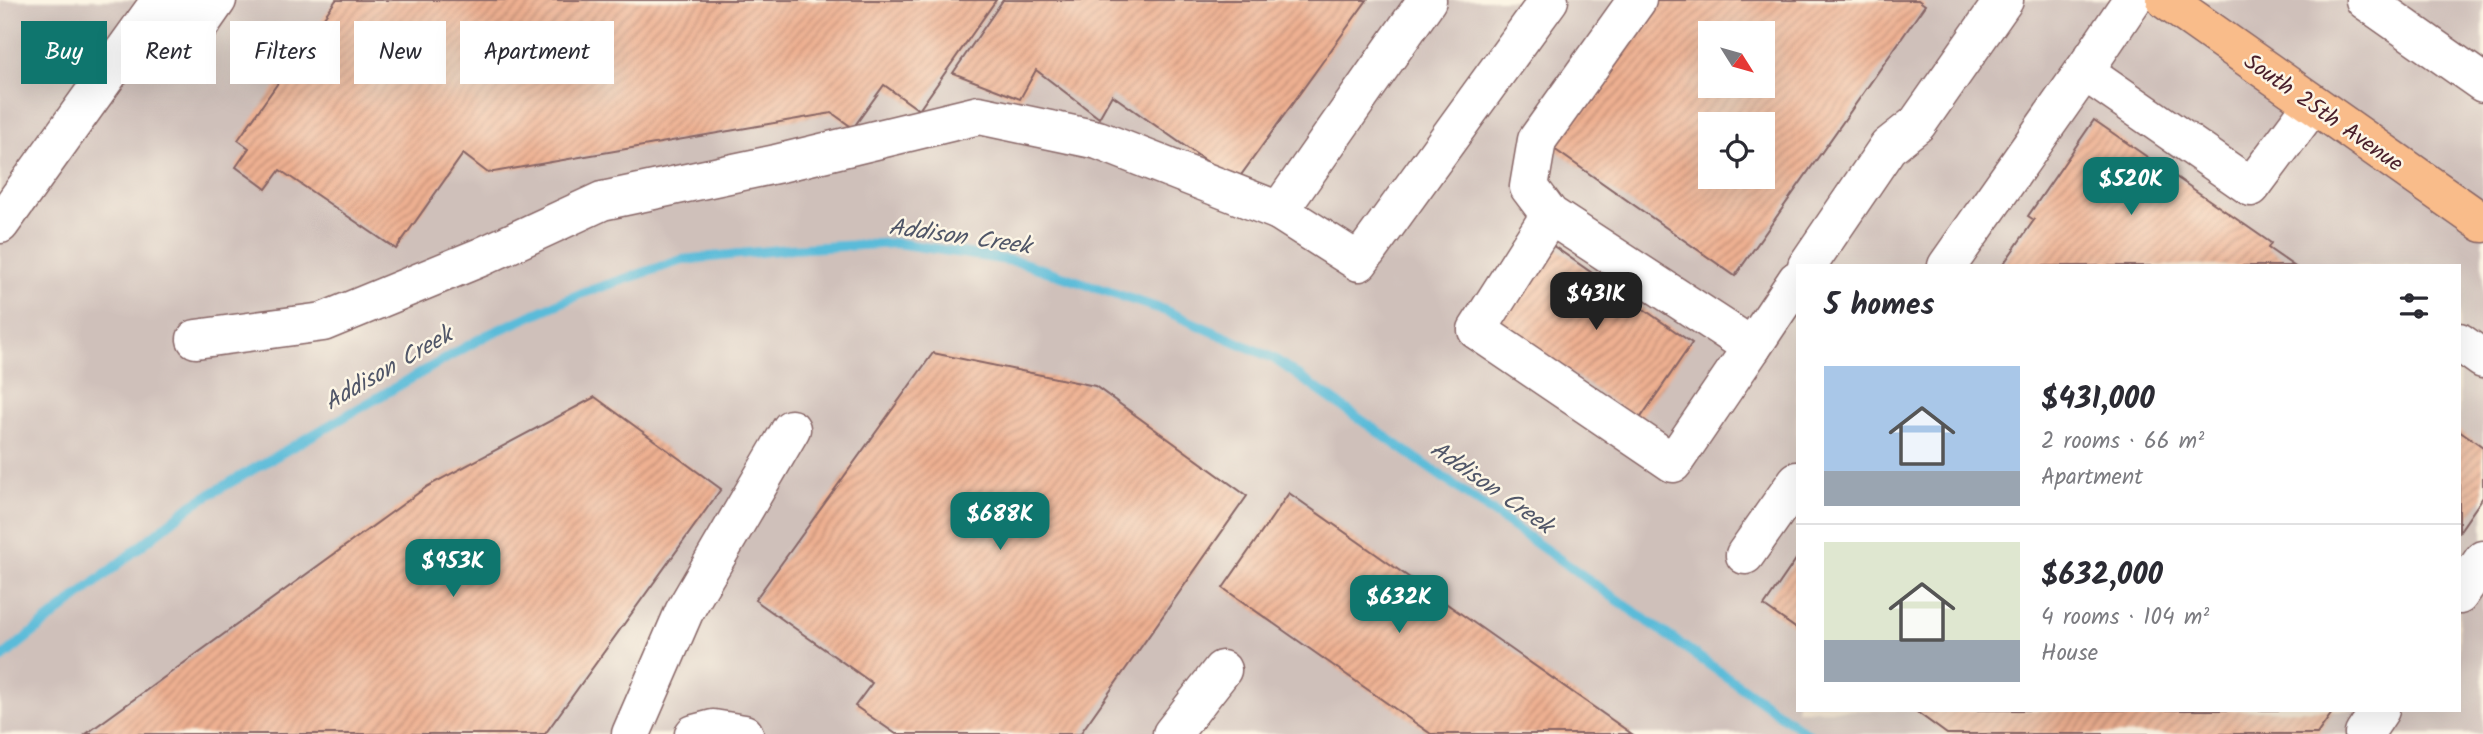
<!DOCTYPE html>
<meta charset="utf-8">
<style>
body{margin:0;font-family:Kalam,sans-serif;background:#f7f7f7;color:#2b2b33;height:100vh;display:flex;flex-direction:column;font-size:26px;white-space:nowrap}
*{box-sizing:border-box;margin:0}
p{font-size:23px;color:#7c7c81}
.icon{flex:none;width:38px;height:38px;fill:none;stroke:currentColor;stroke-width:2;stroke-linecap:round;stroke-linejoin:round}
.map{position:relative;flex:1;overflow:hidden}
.panel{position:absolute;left:1796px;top:264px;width:665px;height:448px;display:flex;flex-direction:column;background:#fff;border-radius:0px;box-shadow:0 7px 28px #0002}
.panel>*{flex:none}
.guide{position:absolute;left:21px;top:21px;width:665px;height:63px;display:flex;gap:14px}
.needle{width:46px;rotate:127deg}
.buttons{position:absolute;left:1698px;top:21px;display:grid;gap:14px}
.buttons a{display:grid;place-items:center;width:77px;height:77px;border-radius:0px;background:#fff;box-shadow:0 7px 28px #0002;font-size:35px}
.price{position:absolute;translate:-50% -60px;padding:0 16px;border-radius:14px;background:#0f766e;color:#fff;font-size:23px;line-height:46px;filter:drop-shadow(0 2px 4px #0008)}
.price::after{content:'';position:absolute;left:50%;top:42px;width:21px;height:16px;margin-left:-10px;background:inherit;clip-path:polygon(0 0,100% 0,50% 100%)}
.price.selected{background:#222;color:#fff}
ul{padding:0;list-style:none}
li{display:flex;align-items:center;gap:21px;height:175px;padding:0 28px}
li+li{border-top:2px solid #e1e1e2}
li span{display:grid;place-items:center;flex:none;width:196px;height:140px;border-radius:0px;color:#555}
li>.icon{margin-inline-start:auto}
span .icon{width:84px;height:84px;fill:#fffc;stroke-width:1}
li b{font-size:30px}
h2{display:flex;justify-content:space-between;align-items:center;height:84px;padding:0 28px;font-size:30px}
.pill{padding:0 24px;border-radius:0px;background:#fff;box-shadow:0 7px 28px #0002;font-size:24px;line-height:63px}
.pill.selected{background:#0f766e;color:#fff}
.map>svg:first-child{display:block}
.industrial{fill:#cfc0ba;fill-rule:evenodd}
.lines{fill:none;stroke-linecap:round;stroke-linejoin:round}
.stream{stroke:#5abbd9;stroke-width:10}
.building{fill:url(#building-hatch);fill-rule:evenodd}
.minor-casing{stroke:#876565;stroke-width:41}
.major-casing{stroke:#876565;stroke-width:41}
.minor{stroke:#fff;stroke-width:38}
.major{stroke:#f9bc8a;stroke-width:38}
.labels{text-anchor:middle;stroke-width:5;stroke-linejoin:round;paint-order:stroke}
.street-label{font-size:23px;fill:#4a1f2b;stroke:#fcf5e5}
.water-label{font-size:24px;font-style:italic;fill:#505668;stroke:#fcf5e5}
</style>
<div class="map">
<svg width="2483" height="734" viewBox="0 0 2483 734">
<defs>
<pattern id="building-hatch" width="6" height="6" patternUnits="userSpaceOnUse" patternTransform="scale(1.75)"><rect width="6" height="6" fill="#eeb091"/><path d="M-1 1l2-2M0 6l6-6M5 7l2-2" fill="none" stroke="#c38f77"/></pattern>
</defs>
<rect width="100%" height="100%" fill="#fcf5e5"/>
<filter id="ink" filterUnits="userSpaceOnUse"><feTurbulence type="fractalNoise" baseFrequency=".0143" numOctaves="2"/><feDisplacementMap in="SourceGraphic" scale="14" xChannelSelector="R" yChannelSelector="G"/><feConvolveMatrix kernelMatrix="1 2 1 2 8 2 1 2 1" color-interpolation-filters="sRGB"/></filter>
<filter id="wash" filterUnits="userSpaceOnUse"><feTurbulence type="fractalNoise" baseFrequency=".00686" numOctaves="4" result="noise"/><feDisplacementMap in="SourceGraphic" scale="28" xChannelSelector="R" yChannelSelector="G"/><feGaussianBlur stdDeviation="1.57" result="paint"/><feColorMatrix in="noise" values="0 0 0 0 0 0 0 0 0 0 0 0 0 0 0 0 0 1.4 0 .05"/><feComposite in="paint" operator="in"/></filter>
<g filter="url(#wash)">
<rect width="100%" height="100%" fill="#f8e7d1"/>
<path class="industrial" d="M 0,0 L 2483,0 L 2483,734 L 0,734 ZM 1710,33 L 1762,33 L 1762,86 L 1710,86 ZM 1710,124 L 1762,124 L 1762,177 L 1710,177 ZM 1797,266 L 2459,266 L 2459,710 L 1797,710 Z"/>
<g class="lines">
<polyline class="stream" points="0,659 193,504 485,336 580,294 682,260 788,249 897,243 1020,262 1166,311 1273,358 1808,734"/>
</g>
<g id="blocks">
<g class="building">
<polygon points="336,0 996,0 919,110 884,85 853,128 832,113 488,173 463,154 396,249 280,170 266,189 236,167 249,148 238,140"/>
<polygon points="1003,0 1367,0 1236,182 1112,95 1099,118 1036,70 1020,99 953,73"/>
<path d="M 1648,0 L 1918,0 L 1925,5 L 1735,276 L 1547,144 ZM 1710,33 L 1762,33 L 1762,86 L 1710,86 ZM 1710,124 L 1762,124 L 1762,177 L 1710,177 Z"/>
<polygon points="2094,120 2271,243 2268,248 2294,266 2002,266 2034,220 2028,216"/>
<polygon points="1552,245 1692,343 1639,420 1499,322"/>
<polygon points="933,353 1095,386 1247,496 1080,734 896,734 855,706 872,683 755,600"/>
<polygon points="595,397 721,489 545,734 86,734 428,486"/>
<polygon points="2459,430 2483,447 2483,497 2459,532"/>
<polygon points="1289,493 1632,734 1431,734 1223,588"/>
<polygon points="1797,558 1797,629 1764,606"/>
<polygon points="1914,710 2334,710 2317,734 1947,734"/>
</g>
</g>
</g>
<g filter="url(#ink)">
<use href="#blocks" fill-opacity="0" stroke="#876565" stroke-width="2"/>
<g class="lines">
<defs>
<g id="minor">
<polyline points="168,0 201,23 217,0"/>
<polyline points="2365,0 2483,83"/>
<polyline points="2084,71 2132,0"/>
<polyline points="1279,211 1359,262 1549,0"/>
<polyline points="1550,215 1477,330 1673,463 1752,347 1550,215 1529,187 1537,140 1637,0"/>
<polyline points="0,224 161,0"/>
<polyline points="1807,266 1888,147 1917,124 2004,0"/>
<polyline points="1947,266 2084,71 2251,187 2313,104"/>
<polyline points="196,339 323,322 481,257 602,201 776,164 979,115 1098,140 1279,211 1427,0"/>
<polyline points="2459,342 2483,359"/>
<polyline points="1752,347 1797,280"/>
<polyline points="1745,555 1797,481"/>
<polyline points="2459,595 2483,560"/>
<polyline points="631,734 684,612 791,429"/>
<polyline points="694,734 713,729 744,734"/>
<polyline points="1172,734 1222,670"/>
<polyline points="2364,734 2380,710"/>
</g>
<polyline id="major" points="2166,0 2483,223"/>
</defs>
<use href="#minor" class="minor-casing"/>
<use href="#major" class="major-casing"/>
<use href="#minor" class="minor"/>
<use href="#major" class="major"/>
</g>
</g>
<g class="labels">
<g class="street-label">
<text transform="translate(2324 112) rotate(35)" y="8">South 25th Avenue</text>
</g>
<g class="water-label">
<text transform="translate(960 236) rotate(8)" y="8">Addison Creek</text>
<text transform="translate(388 368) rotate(-30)" y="8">Addison Creek</text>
<text transform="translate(1492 487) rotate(35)" y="8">Addison Creek</text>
</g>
</g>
</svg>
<div class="buttons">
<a><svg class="needle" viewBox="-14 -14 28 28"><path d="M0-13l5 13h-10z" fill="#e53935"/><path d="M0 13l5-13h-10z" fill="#7c7c81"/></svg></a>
<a><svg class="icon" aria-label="locate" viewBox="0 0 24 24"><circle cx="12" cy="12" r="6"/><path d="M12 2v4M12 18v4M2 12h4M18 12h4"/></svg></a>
</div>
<b class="price" style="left:2131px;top:217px">$520K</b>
<b class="price selected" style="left:1596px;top:332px">$431K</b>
<b class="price" style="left:1000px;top:552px">$688K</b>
<b class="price" style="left:453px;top:599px">$953K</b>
<b class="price" style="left:1399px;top:635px">$632K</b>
<div class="guide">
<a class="pill selected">Buy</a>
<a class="pill">Rent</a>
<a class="pill">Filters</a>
<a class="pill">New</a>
<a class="pill">Apartment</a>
</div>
<section class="panel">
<h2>5 homes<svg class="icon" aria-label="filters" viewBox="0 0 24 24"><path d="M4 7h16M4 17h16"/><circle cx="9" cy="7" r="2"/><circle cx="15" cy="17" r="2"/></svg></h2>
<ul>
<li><span style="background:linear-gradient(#a9c7e8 75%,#9aa5b1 0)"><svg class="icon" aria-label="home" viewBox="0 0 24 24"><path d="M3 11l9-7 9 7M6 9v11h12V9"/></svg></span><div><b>$431,000</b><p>2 rooms · 66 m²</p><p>Apartment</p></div></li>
<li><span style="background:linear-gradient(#dfe7d0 70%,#9aa5b1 0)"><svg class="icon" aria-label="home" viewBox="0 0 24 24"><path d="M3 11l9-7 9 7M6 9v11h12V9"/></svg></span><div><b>$632,000</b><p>4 rooms · 104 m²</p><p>House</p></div></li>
</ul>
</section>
</div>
